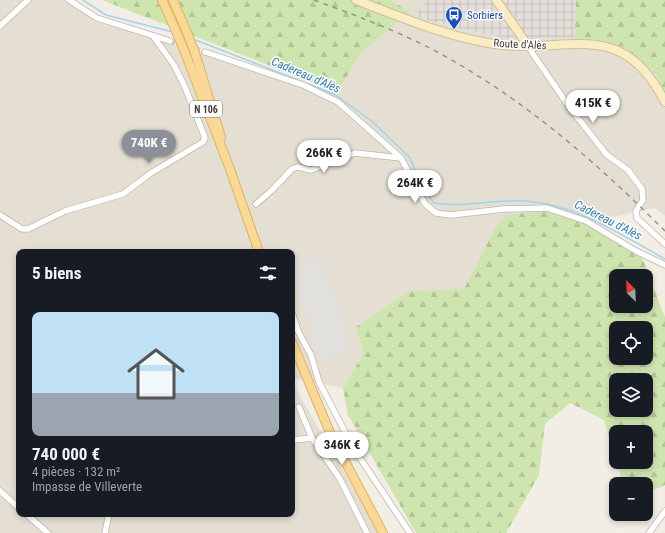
<!DOCTYPE html>
<html lang="fr">
<meta charset="utf-8">
<style>
body{margin:0;font-family:"Roboto Condensed",sans-serif;background:#242831;color:#f1f3f6;height:100vh;display:flex;flex-direction:column;font-size:15px;white-space:nowrap}
*{box-sizing:border-box;margin:0}
p{font-size:13px;color:#9ea1a6}
.icon{flex:none;width:22px;height:22px;fill:none;stroke:currentColor;stroke-width:2;stroke-linecap:round;stroke-linejoin:round}
.map{position:relative;flex:1;overflow:hidden}
.sheet{position:absolute;left:16px;top:249px;width:279px;height:268px;display:flex;flex-direction:column;background:#171b24;border-radius:8px;box-shadow:0 2px 6px #0003}
.sheet>*{flex:none}
.needle{width:26px;rotate:336deg}
.controls{position:absolute;left:609px;top:269px;display:grid;gap:8px}
.controls a{display:grid;place-items:center;width:44px;height:44px;border-radius:8px;background:#171b24;box-shadow:0 2px 6px #0003;font-size:20px}
.price{position:absolute;translate:-50% -34px;padding:0 9px;border-radius:14px;background:#fff;color:#222;font-size:13px;line-height:26px;filter:drop-shadow(0 1px 2px #0008)}
.price::after{content:'';position:absolute;left:50%;top:24px;width:12px;height:9px;margin-left:-6px;background:inherit;clip-path:polygon(0 0,100% 0,50% 100%)}
.price.active{background:#8c9099;color:#fff}
ul{padding:0;list-style:none}
li{display:grid;align-content:center;gap:8px;height:212px;padding:0 16px}
li+li{border-top:1px solid #363941}
li span{display:grid;place-items:center;height:124px;border-radius:8px;color:#555}
li>.icon{margin-inline-start:auto}
span .icon{width:72px;height:72px;fill:#fffc;stroke-width:1}
li b{font-size:17px}
h2{display:flex;justify-content:space-between;align-items:center;height:48px;padding:0 16px;font-size:17px}
.map>svg:first-child{display:block}
.residential{fill:#e5dfd3}
.industrial{fill:url(#industrial-grid)}
.forest{fill:url(#forest-firs);fill-rule:evenodd}
.parking{fill:#e2e0dd}
.lines{fill:none;stroke-linecap:round;stroke-linejoin:round}
.stream{stroke:#a3d2ed;stroke-width:1.5}
.street-tunnel{stroke:#cfcac2;stroke-width:5.5;stroke-dasharray:5.5 3;stroke-linecap:butt}
.street-casing{stroke:#c0b7ab;stroke-width:7}
.secondary-casing{stroke:#d0be96;stroke-width:10}
.primary-casing{stroke:#deb466;stroke-width:10}
.street{stroke:#fff;stroke-width:5.5}
.secondary{stroke:#fcecc4;stroke-width:8}
.primary{stroke:#fad895;stroke-width:8}
.rail{stroke:#949494;stroke-width:1.5;stroke-dasharray:5 5;stroke-linecap:butt}
.primary-bridge-casing{stroke:#deb466;stroke-width:10;stroke-linecap:butt}
.primary-bridge{stroke:#fad895;stroke-width:8}
.labels{text-anchor:middle;stroke-width:3;stroke-linejoin:round;paint-order:stroke}
.shield{fill:#fff;stroke:#7c7772;stroke-width:1}
.shield-label{font-size:10px;font-weight:bold;fill:#443d35}
.transit-label{font-size:11px;fill:#164399;stroke:#fff;text-anchor:start}
.street-label{font-size:11px;fill:#443d35;stroke:#fff}
.water-label{font-size:12px;font-style:italic;fill:#3179a3;stroke:#fff}
</style>
<div class="map">
<svg width="665" height="533" viewBox="0 0 665 533">
<defs>
<pattern id="industrial-grid" width="8" height="8" patternUnits="userSpaceOnUse"><rect width="8" height="8" fill="#e4dfda"/><path d="M0 4h8M4 0v8" fill="none" stroke="#c5c0bc"/></pattern>
<pattern id="forest-firs" width="22" height="20" patternUnits="userSpaceOnUse"><rect width="22" height="20" fill="#cfe5af"/><path d="M5 1l3.5 6h-7zM16 11l3.5 6h-7z" fill="#b3c597"/></pattern>
</defs>
<rect width="100%" height="100%" fill="#f2ede5"/>
<polygon class="residential" points="0,0 64,0 96,22 336,92 362,52 410,12 391,0 576,0 575,38 625,47 658,76 665,99 665,216 655,208 586,223 505,215 495,228 464,289 410,291 364,353 343,388 292,378 292,252 19,252 19,514 292,514 292,382 379,533 0,533"/>
<polygon class="industrial" points="428,0 576,0 575,38 512,39 461,29 414,16"/>
<g class="forest">
<polygon points="102,0 391,0 410,12 362,52 337,92"/>
<polygon points="576,0 665,0 665,99 658,76 625,47 575,38"/>
<path d="M 545,211 L 586,223 L 642,257 L 665,317 L 665,485 L 646,493 L 646,484 L 623,484 L 617,462 L 646,462 L 646,432 L 616,432 L 616,460 L 604,420 L 570,403 L 545,424 L 539,475 L 506,533 L 416,533 L 348,415 L 343,388 L 364,353 L 356,327 L 410,291 L 464,289 L 495,228 L 505,215 ZM 616,276 L 646,276 L 646,306 L 616,306 ZM 616,328 L 646,328 L 646,358 L 616,358 ZM 616,380 L 646,380 L 646,410 L 616,410 Z"/>
</g>
<polygon class="parking" points="319,256 345,321 350,348 346,354 322,360 312,340 308,317 292,275 301,264"/>
<g class="lines">
<g class="stream">
<polyline points="83,0 106,15 173,32"/>
<path d="M 193,39 L 334,94 L 373,122 L 410,158 L 423,189 L 434,203 C 464,208 495,199 525,201 C 575,204 622,235 665,259"/>
</g>
<polyline class="street-tunnel" points="170,41 205,52"/>
<defs>
<g id="street">
<polyline points="69,0 97,18 170,41"/>
<polyline points="0,26 28,0"/>
<polyline points="529,47 533,54 570,108 607,155 628,170 642,189 643,200 636,211 637,218 665,244"/>
<polyline points="205,52 303,85 338,102 401,158 425,204 436,213 451,215 504,209 547,208 586,221 636,251 665,265"/>
<polyline points="256,204 271,191 292,169 298,167 311,170 355,153 401,158"/>
<polyline points="0,215 22,229 28,229 65,211 123,194 151,173 203,142 205,138 185,87 174,65 153,36"/>
<polyline points="292,313 298,331 311,355 319,382 354,449 410,533"/>
<polyline points="299,407 312,438"/>
<polyline points="292,440 312,438 340,479 367,533"/>
<polyline points="0,491 19,508"/>
<polyline points="26,514 48,533"/>
<polyline points="105,533 109,514"/>
<polyline points="649,533 665,511"/>
</g>
<g id="secondary">
<path d="M 356,0 C 401,17 447,37 494,44 C 569,55 621,15 665,102"/>
<polyline points="496,0 529,47"/>
</g>
<g id="primary">
<polyline points="162,0 176,31"/>
<polyline points="173,0 188,35"/>
<polyline points="184,50 230,169 259,252"/>
<polyline points="195,53 221,137"/>
<polyline points="292,342 331,435 383,533"/>
</g>
</defs>
<use href="#street" class="street-casing"/>
<use href="#secondary" class="secondary-casing"/>
<use href="#primary" class="primary-casing"/>
<use href="#street" class="street"/>
<use href="#secondary" class="secondary"/>
<use href="#primary" class="primary"/>
<path class="rail" d="M 314,0 C 360,17 406,34 448,58 C 530,104 599,165 665,231"/>
<defs>
<g id="primary-bridge">
<polyline points="176,31 184,50"/>
<polyline points="188,35 195,53"/>
</g>
</defs>
<use href="#primary-bridge" class="primary-bridge-casing"/>
<use href="#primary-bridge" class="primary-bridge"/>
</g>
<defs>
<symbol id="bus-pin" viewBox="-11 -11 22 30"><path d="M0 17L-7.5 6A9.5 9.5 0 1 1 7.5 6Z" fill="#1a4fb4" stroke="#fff"/><path d="M-5-6H5V4H4V6H2V4H-2V6H-4V4H-5ZM-3.5-4V0h7V-4ZM-3.5 1.2v1.5H-2V1.2ZM2 1.2v1.5H3.5V1.2Z" fill="#fff"/></symbol>
</defs>
<g fill-rule="evenodd">
<use href="#bus-pin" x="444" y="5" width="20" height="27"/>
</g>
<g class="labels">
<rect class="shield" x="190" y="101" width="32" height="16" rx="3"/>
<g class="shield-label">
<text x="206" y="113">N 106</text>
</g>
<g class="transit-label">
<text x="467" y="19">Sorbiers</text>
</g>
<g class="street-label">
<text transform="translate(520 44) rotate(3)" y="4">Route d'Alès</text>
</g>
<g class="water-label">
<text transform="translate(306 75) rotate(23)" y="4">Cadereau d'Alès</text>
<text transform="translate(608 220) rotate(27)" y="4">Cadereau d'Alès</text>
</g>
</g>
</svg>
<div class="controls">
<a><svg class="needle" viewBox="-14 -14 28 28"><path d="M0-13l5 13h-10z" fill="#e53935"/><path d="M0 13l5-13h-10z" fill="#9ea1a6"/></svg></a>
<a><svg class="icon" aria-label="locate" viewBox="0 0 24 24"><circle cx="12" cy="12" r="6"/><path d="M12 2v4M12 18v4M2 12h4M18 12h4"/></svg></a>
<a><svg class="icon" aria-label="layers" viewBox="0 0 24 24"><path d="M12 4l9 5-9 5-9-5zM3 14l9 5 9-5"/></svg></a>
<a>+</a>
<a>−</a>
</div>
<b class="price" style="left:593px;top:124px">415K €</b>
<b class="price active" style="left:149px;top:164px">740K €</b>
<b class="price" style="left:324px;top:174px">266K €</b>
<b class="price" style="left:415px;top:204px">264K €</b>
<b class="price" style="left:342px;top:466px">346K €</b>
<section class="sheet">
<h2>5 biens<svg class="icon" aria-label="filters" viewBox="0 0 24 24"><path d="M4 7h16M4 17h16"/><circle cx="9" cy="7" r="2"/><circle cx="15" cy="17" r="2"/></svg></h2>
<ul>
<li><span style="background:linear-gradient(#bfe0f5 65%,#9aa5b1 0)"><svg class="icon" aria-label="home" viewBox="0 0 24 24"><path d="M3 11l9-7 9 7M6 9v11h12V9"/></svg></span><div><b>740 000 €</b><p>4 pièces · 132 m²</p><p>Impasse de Villeverte</p></div></li>
</ul>
</section>
</div>
